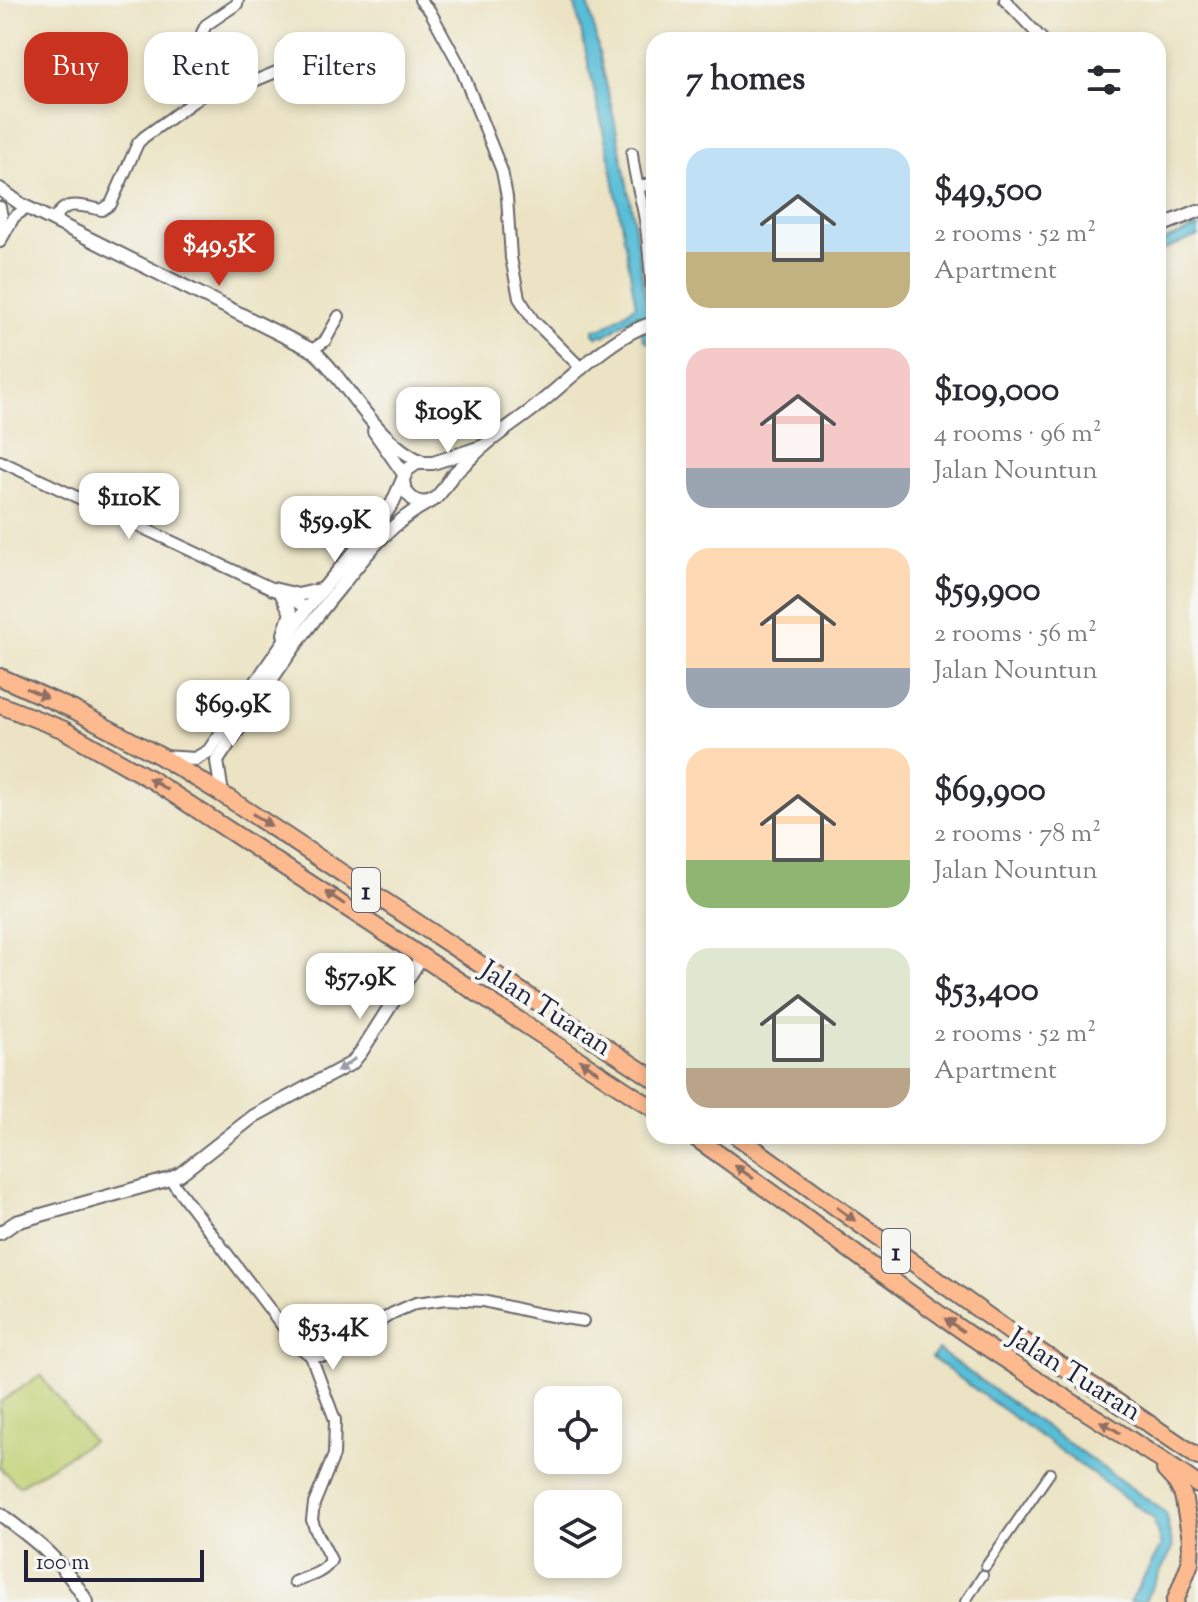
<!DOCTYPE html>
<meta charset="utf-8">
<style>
body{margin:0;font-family:"Sorts Mill Goudy",serif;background:#f2f2f3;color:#2b2b33;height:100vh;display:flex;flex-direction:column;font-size:30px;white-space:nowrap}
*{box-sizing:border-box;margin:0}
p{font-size:26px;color:#7c7c81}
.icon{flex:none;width:44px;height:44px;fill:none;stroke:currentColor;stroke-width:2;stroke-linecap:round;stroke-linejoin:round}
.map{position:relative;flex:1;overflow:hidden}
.sheet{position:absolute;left:646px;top:32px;width:520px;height:1112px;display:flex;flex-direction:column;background:#fff;border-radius:24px;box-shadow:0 4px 12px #0003}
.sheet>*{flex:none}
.banner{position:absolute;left:24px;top:32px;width:502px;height:72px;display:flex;gap:16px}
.tools{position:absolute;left:534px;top:1386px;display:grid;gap:16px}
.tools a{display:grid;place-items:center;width:88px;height:88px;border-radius:16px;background:#fff;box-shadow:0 4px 12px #0003;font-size:40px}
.scale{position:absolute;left:24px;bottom:20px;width:180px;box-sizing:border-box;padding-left:8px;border:4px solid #22223b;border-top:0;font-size:22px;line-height:28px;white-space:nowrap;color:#22223b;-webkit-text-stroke:6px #f6f6f2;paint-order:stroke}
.price{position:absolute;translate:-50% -68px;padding:0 18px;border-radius:16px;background:#fff;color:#222;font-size:26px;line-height:52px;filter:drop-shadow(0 2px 4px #0008)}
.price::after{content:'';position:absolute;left:50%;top:48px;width:24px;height:18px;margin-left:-12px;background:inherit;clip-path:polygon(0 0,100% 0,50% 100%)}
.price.selected{background:#c8321e;color:#fff}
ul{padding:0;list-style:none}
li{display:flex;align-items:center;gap:24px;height:200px;padding:0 40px}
li span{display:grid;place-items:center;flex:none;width:224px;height:160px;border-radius:24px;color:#555}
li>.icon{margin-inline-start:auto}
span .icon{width:96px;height:96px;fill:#fffc;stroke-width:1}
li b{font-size:34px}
h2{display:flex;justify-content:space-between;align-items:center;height:96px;padding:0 40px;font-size:34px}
.pill{padding:0 28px;border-radius:24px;background:#fff;box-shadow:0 4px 12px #0003;font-size:28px;line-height:72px}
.pill.selected{background:#c8321e;color:#fff}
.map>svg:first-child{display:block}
.green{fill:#c0d073;stroke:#717957;stroke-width:2}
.water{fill:#59bed7;stroke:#3e7089;stroke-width:2}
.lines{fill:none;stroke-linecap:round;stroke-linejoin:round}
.pedestrian-casing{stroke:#68666b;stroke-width:12}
.minor-casing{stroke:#68666b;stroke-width:14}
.tertiary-casing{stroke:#68666b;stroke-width:16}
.primary-casing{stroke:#68666b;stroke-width:20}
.pedestrian{stroke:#fff;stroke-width:8}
.minor{stroke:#fff;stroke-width:10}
.tertiary{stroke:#fff;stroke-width:12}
.primary{stroke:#fcba8e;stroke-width:16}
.oneway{fill:#8f6e64}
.oneway2{fill:#9c9ca7}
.labels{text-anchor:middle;stroke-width:8;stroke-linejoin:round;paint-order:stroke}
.shield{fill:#f6f6f2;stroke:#626272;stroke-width:2}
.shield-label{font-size:26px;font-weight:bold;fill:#22223b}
.street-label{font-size:28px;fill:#22223b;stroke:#f6f6f2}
</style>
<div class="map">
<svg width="1198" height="1602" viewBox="0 0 1198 1602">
<rect width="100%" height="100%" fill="#f6f6f2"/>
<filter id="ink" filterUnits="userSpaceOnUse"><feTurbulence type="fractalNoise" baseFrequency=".0125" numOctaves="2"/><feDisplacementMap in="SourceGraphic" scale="16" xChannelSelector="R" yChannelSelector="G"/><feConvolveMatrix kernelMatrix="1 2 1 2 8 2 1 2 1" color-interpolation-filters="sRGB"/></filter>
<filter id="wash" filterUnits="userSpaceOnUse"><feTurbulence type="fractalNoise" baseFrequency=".006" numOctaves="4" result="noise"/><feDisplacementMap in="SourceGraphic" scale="32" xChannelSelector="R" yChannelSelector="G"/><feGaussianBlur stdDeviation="1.8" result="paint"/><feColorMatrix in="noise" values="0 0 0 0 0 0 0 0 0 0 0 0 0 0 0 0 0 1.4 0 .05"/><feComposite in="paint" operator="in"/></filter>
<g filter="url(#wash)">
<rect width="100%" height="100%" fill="#ebe3c3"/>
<polygon class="green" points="40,1375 92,1441 19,1486 0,1468 0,1402"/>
<g class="water">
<polygon points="571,0 585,0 589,7 616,128 633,215 646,303 654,330 654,346 644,340 637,314 604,336 602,334 598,337 594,333 594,329 603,328 636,305 611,166 576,8"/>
<polygon points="1198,227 1198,236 1158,252 1158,243"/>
<polygon points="938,1350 1165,1512 1173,1548 1144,1602 1130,1602 1161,1546 1153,1518 932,1358"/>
</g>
</g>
<g filter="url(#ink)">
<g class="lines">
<defs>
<g id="pedestrian">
<polyline points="986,1566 1050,1473"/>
<polyline points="965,1602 983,1575"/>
</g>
<g id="minor">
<polyline points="420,0 430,11 460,66 502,171 507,197 511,258 519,298 533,320 582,369"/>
<polyline points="1005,0 1043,40"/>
<polyline points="284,67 301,71 311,75"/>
<path d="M 214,91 C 217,66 206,56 202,33 L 206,25 L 237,4 L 238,0"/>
<path d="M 632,153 C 634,178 643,202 646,227 C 650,257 651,286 654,316"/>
<polyline points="639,188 654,181"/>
<polyline points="0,207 2,217 0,229"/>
<path d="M 54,221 C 64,198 82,206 102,210 L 111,204 L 138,143 L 144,137 L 201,96 L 214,91 L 235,89 L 281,70 L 285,62 L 286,45"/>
<polyline points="0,242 14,217 21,212"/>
<polyline points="312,350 325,341 339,316"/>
<polyline points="0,461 273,589 307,608"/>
<polyline points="170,1179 297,1345 311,1356 325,1356 393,1313 416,1303 447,1299 483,1301 540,1314 583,1321"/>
<path d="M 294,1582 C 307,1577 325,1573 331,1560 L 315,1529 L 312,1520 L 314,1504 L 334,1455 L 335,1420 L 311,1356"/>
</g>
<g id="tertiary">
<path d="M 0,189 L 22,205 L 312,350 C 323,358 330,368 338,378 C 362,408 386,446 422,462"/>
<polyline points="1158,227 1198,211"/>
<polyline points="374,431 404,474"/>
<path d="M 403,480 C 404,495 417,508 433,500 C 441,495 446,484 452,476 C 459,469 467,462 474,455 C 492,437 514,424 533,409 C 566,383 614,333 654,323"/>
<polyline points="273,589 298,595 320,590"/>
<polyline points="282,595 291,613 284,634"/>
<polyline points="163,757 195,759 209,751 307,608 382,519 393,502 407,470 417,463 433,463 484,446"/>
<path d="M 222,794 L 217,761 C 257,701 295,641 341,586 C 368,552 390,523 429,502"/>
<polyline points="0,1233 16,1222 170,1179 180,1174 254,1116 352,1063 361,1052 422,956"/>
<path d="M 0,1514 C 36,1541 64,1562 87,1602"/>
</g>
<g id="primary">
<polyline points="0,677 74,710 160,756 222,794 654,1079"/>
<polyline points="0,705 62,729 152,780 654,1109"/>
<path d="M 693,1136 C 786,1201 876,1271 969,1335 C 1045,1387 1123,1433 1198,1485"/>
<polyline points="737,1136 1017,1337 1108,1396 1198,1457"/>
<polyline points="1165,1470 1176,1482 1183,1495 1191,1539 1190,1563 1175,1602"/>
</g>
</defs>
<use href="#pedestrian" class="pedestrian-casing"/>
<use href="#minor" class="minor-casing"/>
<use href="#tertiary" class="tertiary-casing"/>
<use href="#primary" class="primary-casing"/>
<use href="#pedestrian" class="pedestrian"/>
<use href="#minor" class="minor"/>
<use href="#tertiary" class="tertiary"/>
<use href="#primary" class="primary"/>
</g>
<defs><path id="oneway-solid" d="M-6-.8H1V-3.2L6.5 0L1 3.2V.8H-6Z" transform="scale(2)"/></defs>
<g class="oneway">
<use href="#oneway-solid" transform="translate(37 693) rotate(24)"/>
<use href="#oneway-solid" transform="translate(158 784) rotate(-148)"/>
<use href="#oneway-solid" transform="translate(262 820) rotate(33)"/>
<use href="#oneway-solid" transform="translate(335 898) rotate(-146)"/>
<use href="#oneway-solid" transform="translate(589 1066) rotate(-146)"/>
<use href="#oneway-solid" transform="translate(744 1172) rotate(-145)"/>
<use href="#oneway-solid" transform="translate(846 1214) rotate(36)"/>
<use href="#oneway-solid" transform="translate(954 1325) rotate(-145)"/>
<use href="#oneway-solid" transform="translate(1110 1427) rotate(-149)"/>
</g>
<use class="oneway2" href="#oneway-solid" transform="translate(346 1065) rotate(144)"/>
</g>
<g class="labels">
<g class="shield">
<rect x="352" y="868" width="28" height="44" rx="6"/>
<rect x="882" y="1229" width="28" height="44" rx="6"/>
</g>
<g class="shield-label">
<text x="366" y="899">1</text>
<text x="896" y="1260">1</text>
</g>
<g class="street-label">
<text transform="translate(547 1007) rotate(33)" y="10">Jalan Tuaran</text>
<text transform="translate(1076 1373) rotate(32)" y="10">Jalan Tuaran</text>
</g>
</g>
</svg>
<div class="tools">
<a><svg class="icon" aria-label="locate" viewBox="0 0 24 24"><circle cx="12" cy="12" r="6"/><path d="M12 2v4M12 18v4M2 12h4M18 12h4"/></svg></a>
<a><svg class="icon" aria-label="layers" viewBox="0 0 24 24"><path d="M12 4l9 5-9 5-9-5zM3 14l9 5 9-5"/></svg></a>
</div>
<div class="scale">100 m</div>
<b class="price selected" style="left:219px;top:288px">$49.5K</b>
<b class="price" style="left:448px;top:455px">$109K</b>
<b class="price" style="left:129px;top:541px">$110K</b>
<b class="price" style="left:335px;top:564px">$59.9K</b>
<b class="price" style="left:233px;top:748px">$69.9K</b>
<b class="price" style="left:360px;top:1021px">$57.9K</b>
<b class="price" style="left:333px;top:1372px">$53.4K</b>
<div class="banner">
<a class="pill selected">Buy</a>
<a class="pill">Rent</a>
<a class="pill">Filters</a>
</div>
<section class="sheet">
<h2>7 homes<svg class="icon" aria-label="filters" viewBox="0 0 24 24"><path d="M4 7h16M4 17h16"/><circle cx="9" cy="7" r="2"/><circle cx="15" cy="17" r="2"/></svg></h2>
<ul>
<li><span style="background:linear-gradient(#bfe0f5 65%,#c2b280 0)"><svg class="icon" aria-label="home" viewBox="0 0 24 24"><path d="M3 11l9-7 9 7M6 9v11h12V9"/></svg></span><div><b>$49,500</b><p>2 rooms · 52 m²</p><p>Apartment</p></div></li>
<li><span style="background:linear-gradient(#f6c9c9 75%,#9aa5b1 0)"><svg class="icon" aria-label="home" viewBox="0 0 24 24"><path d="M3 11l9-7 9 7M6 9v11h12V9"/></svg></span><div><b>$109,000</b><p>4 rooms · 96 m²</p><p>Jalan Nountun</p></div></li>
<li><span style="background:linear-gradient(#ffd9b3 75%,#9aa5b1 0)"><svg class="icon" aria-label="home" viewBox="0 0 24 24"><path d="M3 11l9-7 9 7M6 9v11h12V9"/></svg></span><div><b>$59,900</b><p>2 rooms · 56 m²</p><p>Jalan Nountun</p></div></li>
<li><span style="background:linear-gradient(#ffd9b3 70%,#8fb573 0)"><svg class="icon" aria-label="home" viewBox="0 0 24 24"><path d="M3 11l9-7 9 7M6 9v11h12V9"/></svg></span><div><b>$69,900</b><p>2 rooms · 78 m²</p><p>Jalan Nountun</p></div></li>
<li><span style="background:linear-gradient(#dfe7d0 75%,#b9a48a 0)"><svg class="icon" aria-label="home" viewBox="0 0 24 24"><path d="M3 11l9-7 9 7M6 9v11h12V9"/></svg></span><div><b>$53,400</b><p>2 rooms · 52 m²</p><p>Apartment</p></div></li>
</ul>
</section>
</div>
